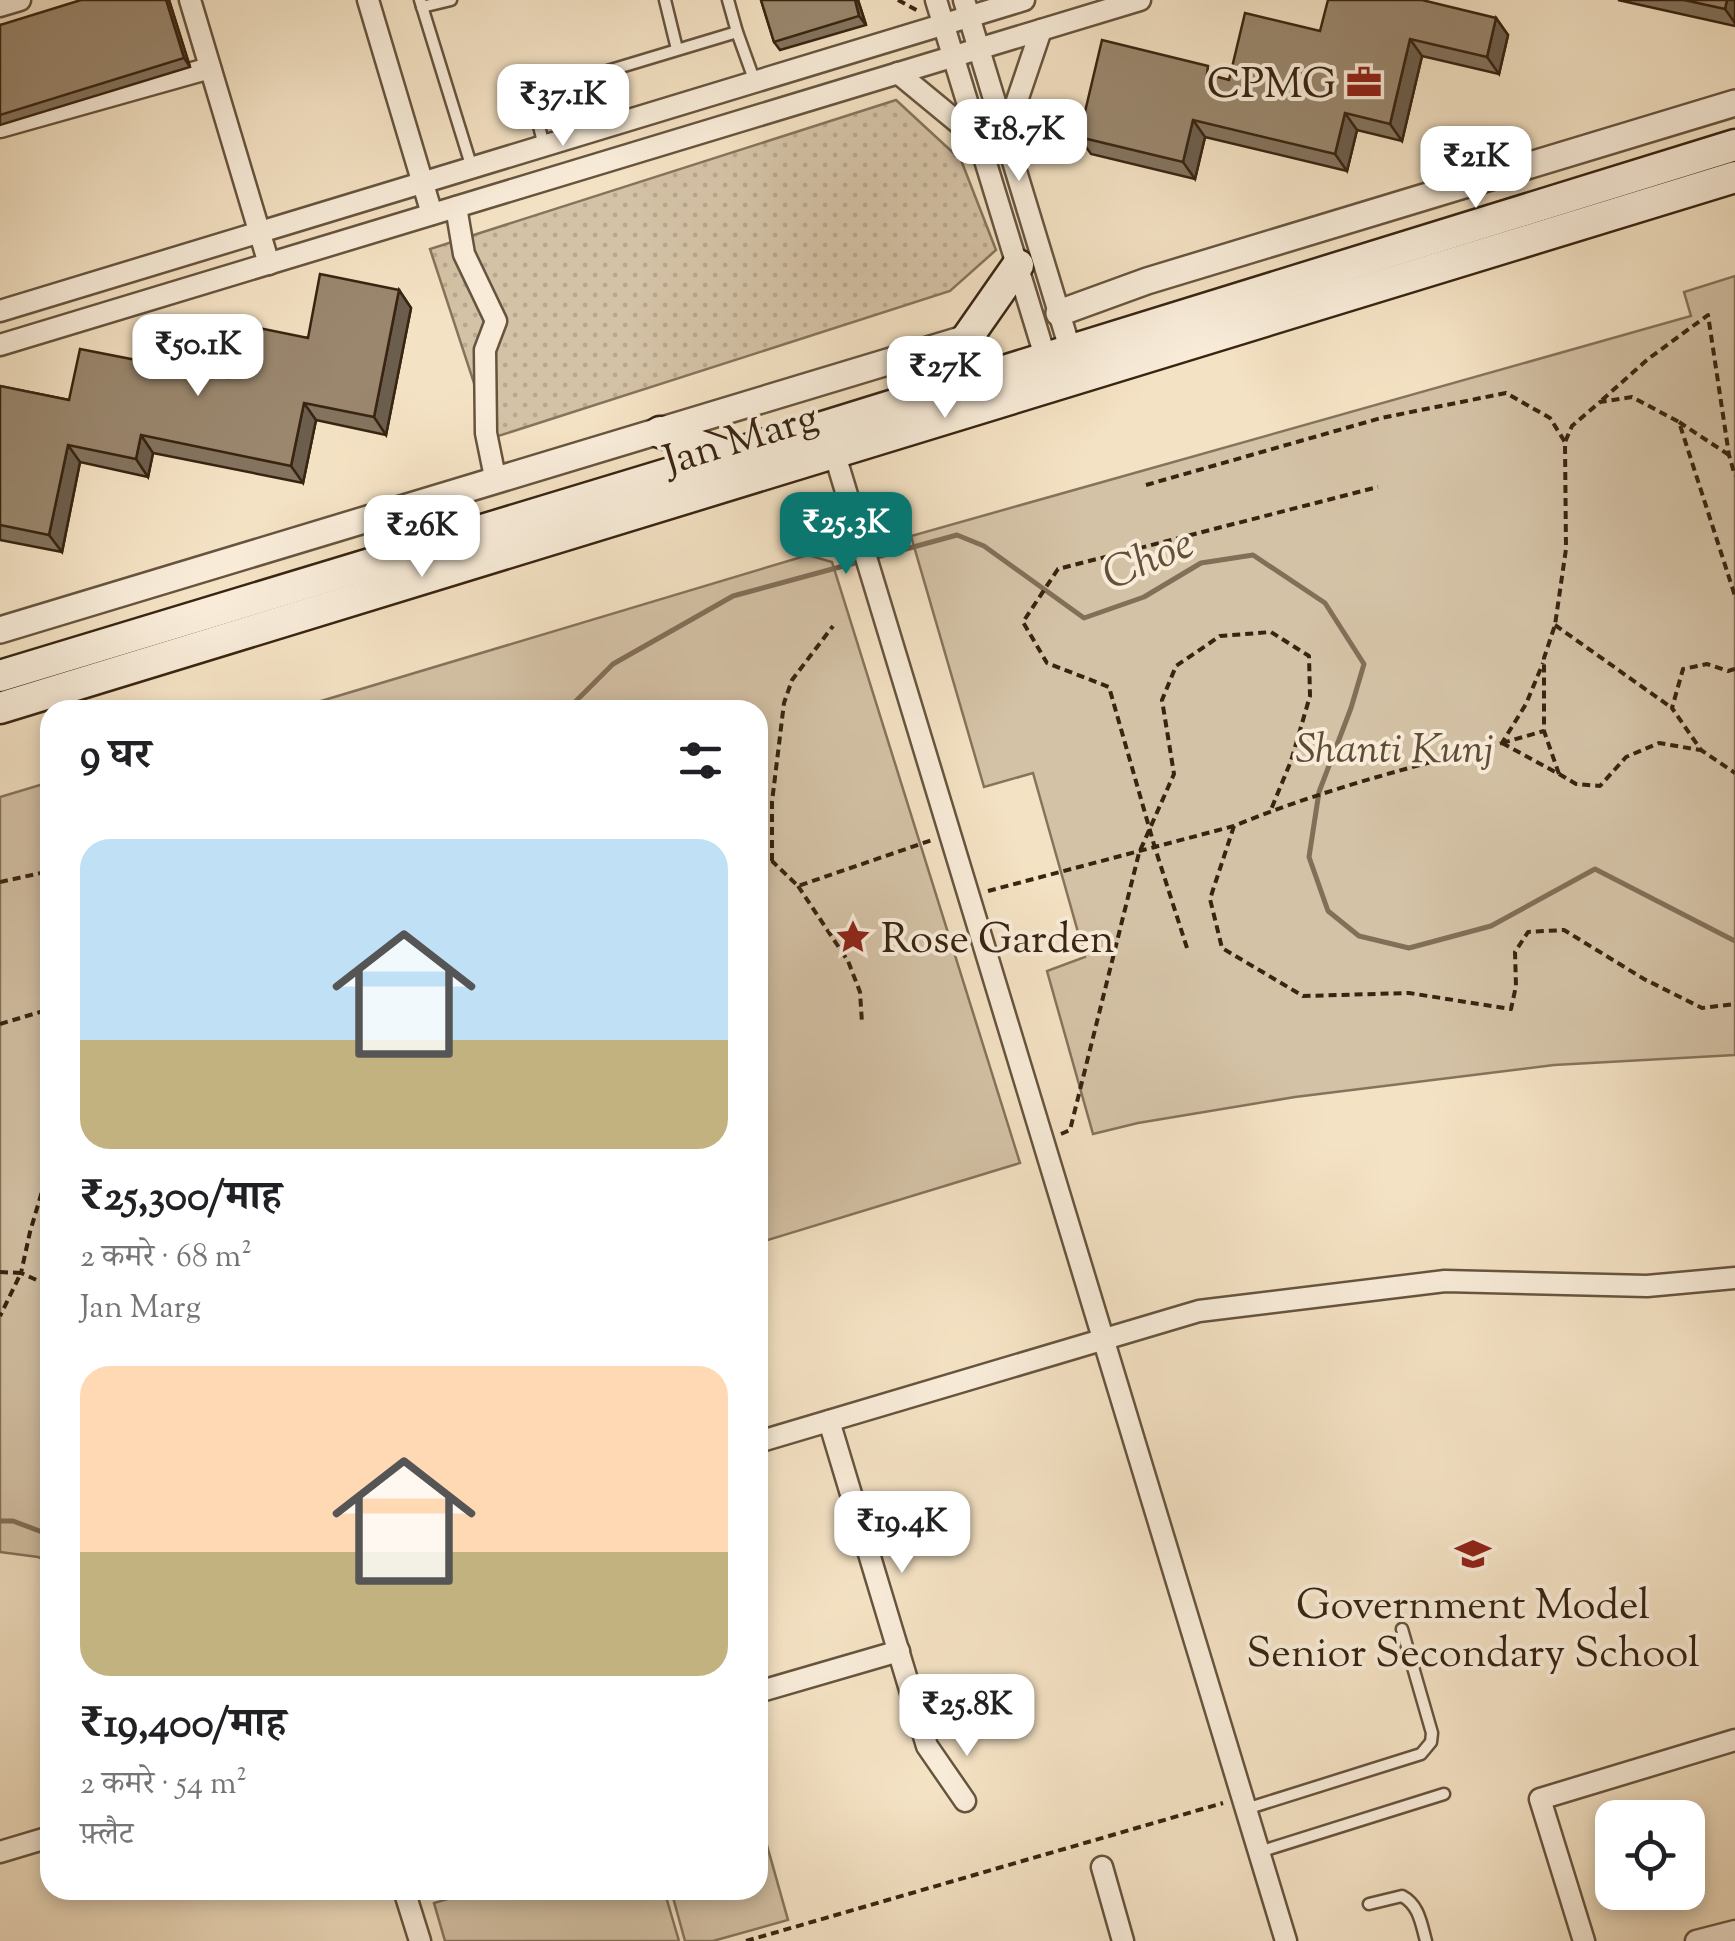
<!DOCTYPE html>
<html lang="hi">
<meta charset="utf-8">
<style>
body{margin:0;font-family:"Sorts Mill Goudy","Noto Serif Devanagari",serif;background:#f2f2f2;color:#202124;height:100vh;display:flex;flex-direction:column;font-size:38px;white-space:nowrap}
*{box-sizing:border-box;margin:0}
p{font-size:32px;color:#757577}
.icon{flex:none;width:55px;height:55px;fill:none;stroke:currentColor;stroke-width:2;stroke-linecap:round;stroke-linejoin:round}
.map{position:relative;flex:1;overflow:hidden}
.side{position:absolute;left:40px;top:700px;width:728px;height:1200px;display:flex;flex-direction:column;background:#fff;border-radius:30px;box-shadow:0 5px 15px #0003}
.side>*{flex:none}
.tools{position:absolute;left:1595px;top:1800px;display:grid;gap:20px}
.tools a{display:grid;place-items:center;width:110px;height:110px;border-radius:20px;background:#fff;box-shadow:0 5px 15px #0003;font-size:50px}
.price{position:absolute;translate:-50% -85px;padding:0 22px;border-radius:20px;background:#fff;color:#222;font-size:32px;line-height:65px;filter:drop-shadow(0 2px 5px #0008)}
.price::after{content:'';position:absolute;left:50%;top:60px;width:30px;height:22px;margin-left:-15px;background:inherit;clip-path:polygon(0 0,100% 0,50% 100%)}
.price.active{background:#0f766e;color:#fff}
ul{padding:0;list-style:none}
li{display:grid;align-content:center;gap:20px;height:530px;padding:0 40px}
li span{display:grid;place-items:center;height:310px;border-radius:30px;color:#555}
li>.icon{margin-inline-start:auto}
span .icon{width:180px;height:180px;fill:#fffc;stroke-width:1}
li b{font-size:42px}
h2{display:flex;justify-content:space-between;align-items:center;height:120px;padding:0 40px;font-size:42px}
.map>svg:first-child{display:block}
.grass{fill:url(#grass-dots);stroke:#86735c;stroke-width:2.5}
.green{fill:#d4c2a6;stroke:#86735c;stroke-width:2.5}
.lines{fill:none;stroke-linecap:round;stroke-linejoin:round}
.stream{stroke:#826f58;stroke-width:5}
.service-casing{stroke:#67543e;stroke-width:15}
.minor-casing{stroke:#67543e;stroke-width:25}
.tertiary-casing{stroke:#67543e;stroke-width:30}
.secondary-casing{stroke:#382411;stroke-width:35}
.path{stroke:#382411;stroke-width:4;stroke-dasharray:8 5;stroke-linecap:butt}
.service{stroke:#f8ecd9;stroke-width:10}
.minor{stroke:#f8ecd9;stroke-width:20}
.tertiary{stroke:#f8ecd9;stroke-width:25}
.secondary{stroke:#f8ecd9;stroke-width:30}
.wall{fill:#84745f;stroke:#382411;stroke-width:2.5}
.shaded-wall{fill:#6c5e4d;stroke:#382411;stroke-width:2.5}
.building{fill:#9a876e;stroke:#382411;stroke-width:2.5}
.labels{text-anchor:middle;stroke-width:8;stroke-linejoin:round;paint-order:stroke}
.poi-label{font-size:42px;fill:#382411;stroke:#f8ecd9;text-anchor:end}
.street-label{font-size:42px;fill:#382411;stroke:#f8ecd9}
.park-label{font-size:42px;font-style:italic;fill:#5f4c36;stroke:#f8ecd9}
.water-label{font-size:45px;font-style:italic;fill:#63503a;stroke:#f8ecd9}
</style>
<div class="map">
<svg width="1735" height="1941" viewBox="0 0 1735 1941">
<defs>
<pattern id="grass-dots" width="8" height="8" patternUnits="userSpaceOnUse" patternTransform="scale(2.5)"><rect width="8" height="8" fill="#d4c2a6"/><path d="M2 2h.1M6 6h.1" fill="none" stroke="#b7a78e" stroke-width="1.8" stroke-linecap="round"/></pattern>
</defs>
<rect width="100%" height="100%" fill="#f4e2c4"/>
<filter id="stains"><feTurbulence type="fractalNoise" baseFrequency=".002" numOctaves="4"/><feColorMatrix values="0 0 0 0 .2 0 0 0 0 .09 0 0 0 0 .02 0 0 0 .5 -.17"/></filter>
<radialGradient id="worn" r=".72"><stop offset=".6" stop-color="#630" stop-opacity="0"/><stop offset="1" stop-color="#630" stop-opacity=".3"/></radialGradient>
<polygon class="grass" points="896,100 961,160 996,250 950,291 492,438 430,249"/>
<g class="green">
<polygon points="1735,276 1735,1055 1554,1065 1295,1097 1138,1123 1093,1134 1047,971 1085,957 1033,773 984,787 911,536 1691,316 1684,292"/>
<polygon points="808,555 832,562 1020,1163 758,1243 758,710 291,710"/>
<polygon points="50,782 50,1563 38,1557 0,1552 0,797"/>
<polygon points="761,1824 788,1920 713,1941 685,1941 671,1890 758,1890 758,1825"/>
<polygon points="478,1890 664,1890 679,1941 445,1941 434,1903"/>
</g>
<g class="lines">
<g class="stream">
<polyline points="873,558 957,535 984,546 1084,618 1144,597 1201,563 1253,555 1325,603 1364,664 1351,708 1319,792 1309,857 1328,911 1359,936 1409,948 1491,926 1595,869 1735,941"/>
<polyline points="567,710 613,664 733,596 862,561"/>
<polyline points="0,1521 13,1521 50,1535"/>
</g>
<defs>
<g id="service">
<polyline points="420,0 472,168"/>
<polyline points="665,0 677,49"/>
<polyline points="422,7 451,0"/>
<polyline points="737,32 755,82"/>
<polyline points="544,146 531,94 737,32 728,0"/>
<polyline points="1246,1809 1421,1754 1431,1742 1432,1733 1402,1629"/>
<polyline points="1259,1852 1444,1794"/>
<path d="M 1369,1904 L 1402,1896 C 1419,1905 1421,1923 1426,1941"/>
</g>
<g id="minor">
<polyline points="190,0 269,264"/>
<polyline points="368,0 432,214"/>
<polyline points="936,0 1048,366"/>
<polyline points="964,0 1074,362"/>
<polyline points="0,6 20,0"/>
<polyline points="898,73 978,139"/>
<polyline points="0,127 210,68"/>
<polyline points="1005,136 1041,30"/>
<polyline points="456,207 464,254 496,321 485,350 486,433 496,482"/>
<polyline points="0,311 1024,0"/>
<polyline points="0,345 1140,0"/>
<polyline points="831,442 1286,1941"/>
<polyline points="829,1421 927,1746 965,1801"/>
<polyline points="758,1442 1199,1311 1445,1281 1647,1286 1735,1278"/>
<polyline points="758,1692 899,1651"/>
<polyline points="0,1852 50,1837"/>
<polyline points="1102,1867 1123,1941"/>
<polyline points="404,1890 420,1941"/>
<polyline points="1584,1941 1540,1799 1735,1740"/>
<polyline points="1696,1941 1735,1931"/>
</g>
<g id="tertiary">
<polyline points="1059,313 1147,281 1735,103"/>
<polyline points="0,630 967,338"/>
</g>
<g id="secondary">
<polyline points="939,391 967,338 1018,265"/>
<polyline points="660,432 728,456"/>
<polyline points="0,676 826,426 1735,145"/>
<polyline points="0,708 1735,177"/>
</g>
</defs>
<use href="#service" class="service-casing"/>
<use href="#minor" class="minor-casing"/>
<use href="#tertiary" class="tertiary-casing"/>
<use href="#secondary" class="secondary-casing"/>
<g class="path">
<polyline points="898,0 920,12"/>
<polyline points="1602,400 1648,359 1708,315 1729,455 1735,476"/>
<polyline points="1679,422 1729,455"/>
<polyline points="1146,485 1381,418 1506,393 1550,418 1565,442"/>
<polyline points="1555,625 1672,708"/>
<polyline points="1735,669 1728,671 1707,664 1683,669 1672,708 1701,750 1735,773"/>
<polyline points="1502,743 1559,774 1544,731 1544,658 1555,625 1566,549 1565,442 1572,426 1600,402 1632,397 1679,422 1735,596"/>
<polyline points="1502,743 1544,731"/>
<polyline points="1559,774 1576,784 1600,786 1626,757 1659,743 1700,750"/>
<polyline points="1234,826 1210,899 1222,948 1303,996 1409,993 1511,1009 1516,986 1515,952 1528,932 1564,930 1644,979 1702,1008 1735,1004"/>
<polyline points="758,860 772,861 798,886 935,839"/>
<polyline points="772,861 772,802 784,703 792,680 833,626"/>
<polyline points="0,882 50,871"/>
<polyline points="798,886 848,961 860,992 862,1023"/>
<path d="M 988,891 L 1234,826 C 1321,790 1412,767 1502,743 L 1526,704 L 1543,663"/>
<polyline points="1187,948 1155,848 1109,687 1047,663 1023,622 1058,569 1378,487"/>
<polyline points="0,1024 50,1009"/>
<polyline points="1061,1134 1070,1130 1139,853 1174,774 1162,700 1176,666 1220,636 1271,632 1309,656 1310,696 1291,761 1270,812"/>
<polyline points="50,1185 43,1188 30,1232 21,1273 50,1286"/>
<polyline points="0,1272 21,1273 0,1316"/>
<polyline points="746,1941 1223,1803"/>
</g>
<use href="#service" class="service"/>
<use href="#minor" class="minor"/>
<use href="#tertiary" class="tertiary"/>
<use href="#secondary" class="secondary"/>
</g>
<g class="wall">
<polygon points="169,0 190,67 0,125 0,25"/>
<polygon points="761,0 858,0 866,25 780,50 774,42"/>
<polygon points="1618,0 1735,0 1735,26"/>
<polygon points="1496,18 1508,35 1499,74 1422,56 1402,141 1357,130 1347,171 1205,137 1195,179 1091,154 1079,137 1216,77 1229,80 1320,31"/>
<polygon points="399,290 411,308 386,435 316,420 303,483 153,453 148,477 80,462 62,552 0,540 0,386 69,400 228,378"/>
</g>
<g class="shaded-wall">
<polygon points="166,0 169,0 190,67 184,58"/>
<polygon points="855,0 858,0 866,25 859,16"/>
<polygon points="1727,0 1735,0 1735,23 1725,9"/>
<polygon points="1496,18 1508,35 1499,74 1487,57"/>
<polygon points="1410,39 1422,56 1402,141 1390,124"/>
<polygon points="1345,113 1357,130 1347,171 1335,154"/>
<polygon points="1193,120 1205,137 1195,179 1183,162"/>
<polygon points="399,290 411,308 386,435 374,417"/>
<polygon points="304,403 316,420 303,483 291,466"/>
<polygon points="141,435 153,453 148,477 136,459"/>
<polygon points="68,445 80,462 62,552 49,535"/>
</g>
<g class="building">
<polygon points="81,0 166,0 184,58 0,115 0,25"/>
<polygon points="761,0 855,0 859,16 774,42"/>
<polygon points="1328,0 1422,0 1496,18 1487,57 1410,39 1390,124 1345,113 1335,154 1193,120 1183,162 1079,137 1102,40 1208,66 1207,74 1229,80 1245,13 1320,31"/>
<polygon points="1684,0 1727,0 1725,9"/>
<polygon points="320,274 399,290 374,417 304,403 291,466 141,435 136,459 68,445 49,535 0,525 0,386 69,400 80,349 228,378 239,324 308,338"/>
</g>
<defs>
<symbol id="office-bare" viewBox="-9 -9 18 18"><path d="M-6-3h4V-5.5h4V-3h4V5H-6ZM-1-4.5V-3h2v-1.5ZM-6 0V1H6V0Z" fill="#8f2418" stroke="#f8ecd9" stroke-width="2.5" paint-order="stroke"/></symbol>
<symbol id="sight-bare" viewBox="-9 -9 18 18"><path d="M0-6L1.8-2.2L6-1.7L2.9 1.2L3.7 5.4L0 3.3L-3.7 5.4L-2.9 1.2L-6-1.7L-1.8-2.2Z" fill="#8f2418" stroke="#f8ecd9" stroke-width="2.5" paint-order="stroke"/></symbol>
<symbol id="school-bare" viewBox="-9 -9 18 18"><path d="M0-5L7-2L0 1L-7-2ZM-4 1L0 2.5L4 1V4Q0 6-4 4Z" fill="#8f2418" stroke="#f8ecd9" stroke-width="2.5" paint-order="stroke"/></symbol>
</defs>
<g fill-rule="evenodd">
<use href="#office-bare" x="1339" y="57" width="50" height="50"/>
<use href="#sight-bare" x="828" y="912" width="50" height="50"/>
<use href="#school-bare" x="1448" y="1529" width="50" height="50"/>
</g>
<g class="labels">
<g class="poi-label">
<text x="1336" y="97">CPMG</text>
<text x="881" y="952" text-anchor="start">Rose Garden</text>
<text x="1473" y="1618" text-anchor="middle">Government Model<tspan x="1473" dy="48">Senior Secondary School</tspan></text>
</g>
<g class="street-label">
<text transform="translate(740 437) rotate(-17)" y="15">Jan Marg</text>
</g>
<g class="park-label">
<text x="1395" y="762">Shanti Kunj</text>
</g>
<g class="water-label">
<text transform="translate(1147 557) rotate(-23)" y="16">Choe</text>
</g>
</g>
<rect width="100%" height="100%" filter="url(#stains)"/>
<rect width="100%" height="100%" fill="url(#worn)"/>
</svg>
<div class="tools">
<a><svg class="icon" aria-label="locate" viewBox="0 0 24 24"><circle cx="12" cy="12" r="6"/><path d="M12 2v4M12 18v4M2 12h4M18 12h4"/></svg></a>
</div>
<b class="price" style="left:563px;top:149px">₹37.1K</b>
<b class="price" style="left:1019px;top:184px">₹18.7K</b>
<b class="price" style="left:1476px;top:211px">₹21K</b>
<b class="price" style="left:198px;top:399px">₹50.1K</b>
<b class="price" style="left:945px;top:421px">₹27K</b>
<b class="price active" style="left:846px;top:577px">₹25.3K</b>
<b class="price" style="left:422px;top:580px">₹26K</b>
<b class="price" style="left:902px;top:1576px">₹19.4K</b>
<b class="price" style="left:967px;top:1759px">₹25.8K</b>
<section class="side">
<h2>9 घर<svg class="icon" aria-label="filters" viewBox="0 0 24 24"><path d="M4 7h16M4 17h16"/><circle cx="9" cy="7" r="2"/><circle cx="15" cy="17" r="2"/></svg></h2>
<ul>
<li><span style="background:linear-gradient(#bfe0f5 65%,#c2b280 0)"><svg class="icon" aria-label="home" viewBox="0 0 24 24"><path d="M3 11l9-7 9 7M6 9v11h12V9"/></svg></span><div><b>₹25,300/माह</b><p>2 कमरे · 68 m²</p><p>Jan Marg</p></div></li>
<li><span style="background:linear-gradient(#ffd9b3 60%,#c2b280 0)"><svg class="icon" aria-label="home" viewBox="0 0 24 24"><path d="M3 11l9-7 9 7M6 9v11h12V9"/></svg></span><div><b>₹19,400/माह</b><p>2 कमरे · 54 m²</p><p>फ़्लैट</p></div></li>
</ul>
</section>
</div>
